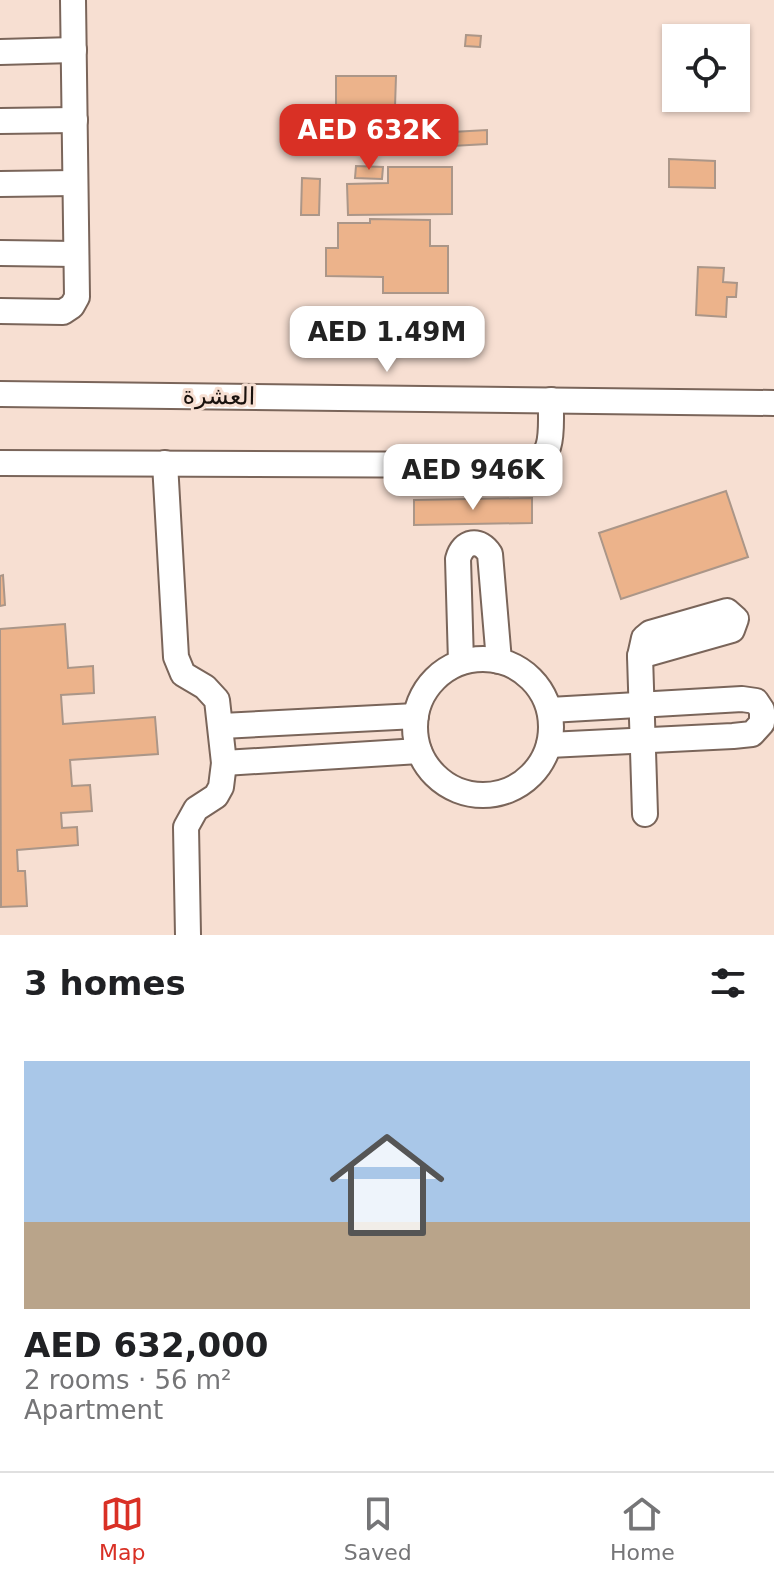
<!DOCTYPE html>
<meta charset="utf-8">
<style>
body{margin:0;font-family:"DejaVu Sans","Noto Sans Arabic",sans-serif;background:#f6f6f6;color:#202124;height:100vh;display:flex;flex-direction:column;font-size:30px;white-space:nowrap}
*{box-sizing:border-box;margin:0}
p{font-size:26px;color:#757577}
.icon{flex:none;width:44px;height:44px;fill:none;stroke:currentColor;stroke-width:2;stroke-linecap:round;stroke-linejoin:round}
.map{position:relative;height:935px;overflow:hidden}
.side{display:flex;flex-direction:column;background:#fff;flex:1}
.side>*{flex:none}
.controls{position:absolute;left:662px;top:24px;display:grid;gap:16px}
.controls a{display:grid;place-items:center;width:88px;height:88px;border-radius:0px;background:#fff;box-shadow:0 2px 6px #0004;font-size:40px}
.price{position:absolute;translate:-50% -68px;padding:0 18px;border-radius:16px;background:#fff;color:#222;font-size:26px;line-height:52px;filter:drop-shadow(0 2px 4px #0008)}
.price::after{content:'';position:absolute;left:50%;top:48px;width:24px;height:18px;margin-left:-12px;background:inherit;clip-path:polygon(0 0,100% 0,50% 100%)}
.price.active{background:#d93025;color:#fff}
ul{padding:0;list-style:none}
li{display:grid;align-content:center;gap:16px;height:424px;padding:0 24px}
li+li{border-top:2px solid #e0e0e0}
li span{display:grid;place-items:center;height:248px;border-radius:0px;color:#555}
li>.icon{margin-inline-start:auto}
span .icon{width:144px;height:144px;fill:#fffc;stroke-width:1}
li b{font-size:34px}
h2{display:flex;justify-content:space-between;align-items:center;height:96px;padding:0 24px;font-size:34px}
.dock{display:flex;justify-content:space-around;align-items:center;height:112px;border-top:2px solid #e0e0e0;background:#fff;font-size:22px;color:#757577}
.dock a{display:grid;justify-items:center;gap:4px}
.dock .active{color:#d93025}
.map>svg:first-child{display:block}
.building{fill:#ecb38b;stroke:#ab9688;stroke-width:2}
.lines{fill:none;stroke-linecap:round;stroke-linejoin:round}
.minor-casing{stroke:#7a655a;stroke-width:28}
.minor{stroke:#fff;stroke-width:24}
.labels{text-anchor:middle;stroke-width:6;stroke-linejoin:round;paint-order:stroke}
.street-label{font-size:24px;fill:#1a120e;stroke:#f7dfd2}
</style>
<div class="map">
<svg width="774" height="935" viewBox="0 0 774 935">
<rect width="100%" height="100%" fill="#f7dfd2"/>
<g class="building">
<polygon points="466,35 481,36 480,47 465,46"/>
<polygon points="336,76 396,76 395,107 336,106"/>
<polygon points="487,130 487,144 452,146 452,132"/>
<polygon points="669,159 715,161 715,188 669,187"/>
<polygon points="356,166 383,167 382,179 355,178"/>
<polygon points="388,167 452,167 452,214 348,215 347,184 388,183"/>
<polygon points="302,178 320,179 319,215 301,215"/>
<polygon points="370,219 430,220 430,246 448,246 448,293 383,293 383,277 326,276 326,248 338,248 338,223 370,223"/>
<polygon points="698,267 724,268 723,282 737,283 736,297 727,297 726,317 696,315"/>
<polygon points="726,491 748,557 621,599 599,533"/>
<polygon points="532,498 532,523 414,525 414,500"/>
<polygon points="3,575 5,605 0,606 0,576"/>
<polygon points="65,624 68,668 93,666 94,693 61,695 63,724 155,717 158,754 70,760 72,786 90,785 92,811 61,813 62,828 77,827 78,845 17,850 18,871 25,871 27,906 1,907 0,629"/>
</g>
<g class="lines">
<defs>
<g id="minor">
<polyline points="0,52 74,50"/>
<polyline points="0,121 75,120"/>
<polyline points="0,184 75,183"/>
<polyline points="0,253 76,254"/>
<polyline points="0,311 63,312 72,306 77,297 73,0"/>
<polyline points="0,394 774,403"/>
<path d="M 0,463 L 527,465 C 557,460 550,424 551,400"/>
<polyline points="165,463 176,657 183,674 205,687 217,700 224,763 221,787 216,796 196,809 186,827 188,935"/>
<polygon points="727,611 736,619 732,630 640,656 644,638 650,633"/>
<polyline points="640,656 645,814"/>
<circle cx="483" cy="727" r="68"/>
<path d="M 461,662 L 458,559 C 463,540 480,538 490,554 L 499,661"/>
<polyline points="222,726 416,716"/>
<polyline points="549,745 733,736 752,734 762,723 762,710 756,701 742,699 550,710"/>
<polyline points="224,763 419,751"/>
</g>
</defs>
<use href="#minor" class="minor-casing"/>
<use href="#minor" class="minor"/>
</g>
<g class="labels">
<g class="street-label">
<text transform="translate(219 396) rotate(1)" y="8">العشرة</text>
</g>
</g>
</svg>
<div class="controls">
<a><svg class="icon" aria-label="locate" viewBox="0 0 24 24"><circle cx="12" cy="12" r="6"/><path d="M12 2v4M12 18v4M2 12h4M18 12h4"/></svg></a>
</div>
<b class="price active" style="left:369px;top:172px">AED 632K</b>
<b class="price" style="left:387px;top:374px">AED 1.49M</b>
<b class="price" style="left:473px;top:512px">AED 946K</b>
</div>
<section class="side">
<h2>3 homes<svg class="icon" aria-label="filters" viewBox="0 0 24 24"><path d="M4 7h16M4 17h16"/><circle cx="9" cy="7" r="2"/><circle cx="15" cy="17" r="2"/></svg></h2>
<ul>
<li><span style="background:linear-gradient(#a9c7e8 65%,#b9a48a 0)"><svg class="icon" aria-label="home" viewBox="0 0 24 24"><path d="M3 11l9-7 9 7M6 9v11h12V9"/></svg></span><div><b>AED 632,000</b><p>2 rooms · 56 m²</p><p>Apartment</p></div></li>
</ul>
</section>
<nav class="dock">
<a class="active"><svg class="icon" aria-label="map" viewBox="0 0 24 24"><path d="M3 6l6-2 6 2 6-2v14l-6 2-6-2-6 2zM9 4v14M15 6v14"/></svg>Map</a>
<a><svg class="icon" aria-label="saved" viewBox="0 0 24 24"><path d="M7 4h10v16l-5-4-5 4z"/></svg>Saved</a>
<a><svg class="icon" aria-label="home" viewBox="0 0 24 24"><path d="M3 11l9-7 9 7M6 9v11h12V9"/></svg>Home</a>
</nav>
